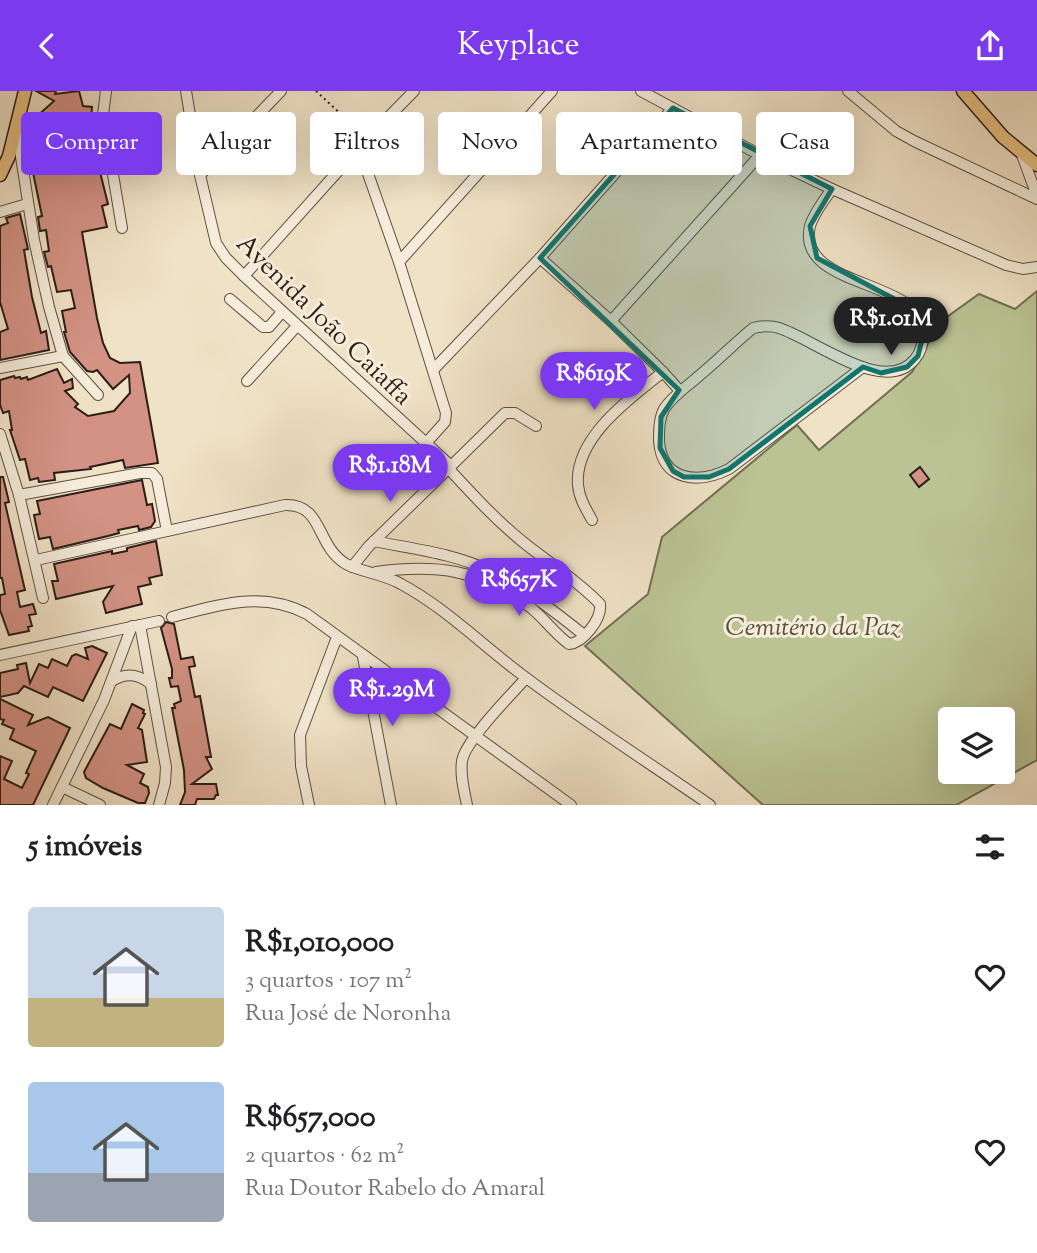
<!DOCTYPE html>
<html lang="pt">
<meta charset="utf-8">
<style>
body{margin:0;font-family:"Sorts Mill Goudy",serif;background:#f6f6f6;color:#202124;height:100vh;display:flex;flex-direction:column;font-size:26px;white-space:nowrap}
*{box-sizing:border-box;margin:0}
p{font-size:23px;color:#757577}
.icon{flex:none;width:38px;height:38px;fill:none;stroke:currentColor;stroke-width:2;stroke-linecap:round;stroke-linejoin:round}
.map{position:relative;height:714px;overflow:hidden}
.side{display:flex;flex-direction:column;background:#fff;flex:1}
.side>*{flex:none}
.top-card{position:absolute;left:21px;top:21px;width:996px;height:63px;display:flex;gap:14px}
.tools{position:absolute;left:938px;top:616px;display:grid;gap:14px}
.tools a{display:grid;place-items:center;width:77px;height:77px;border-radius:7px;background:#fff;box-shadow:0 7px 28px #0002;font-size:35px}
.price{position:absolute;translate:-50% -60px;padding:0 16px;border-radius:24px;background:#7c3aed;color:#fff;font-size:23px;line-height:46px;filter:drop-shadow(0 2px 4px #0008)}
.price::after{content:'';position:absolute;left:50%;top:42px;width:21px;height:16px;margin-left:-10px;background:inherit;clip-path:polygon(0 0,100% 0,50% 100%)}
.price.selected{background:#222;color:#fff}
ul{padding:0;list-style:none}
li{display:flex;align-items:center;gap:21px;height:175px;padding:0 28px}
li span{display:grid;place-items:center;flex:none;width:196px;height:140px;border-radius:7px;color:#555}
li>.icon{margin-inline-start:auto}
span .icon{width:84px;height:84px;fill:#fffc;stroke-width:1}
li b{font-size:30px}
h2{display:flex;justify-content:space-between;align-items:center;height:84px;padding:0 28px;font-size:30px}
.tag{padding:0 24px;border-radius:7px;background:#fff;box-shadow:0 7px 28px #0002;font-size:24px;line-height:63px}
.tag.selected{background:#7c3aed;color:#fff}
header{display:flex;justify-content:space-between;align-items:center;height:91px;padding:0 28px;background:#7c3aed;color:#fff;font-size:32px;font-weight:600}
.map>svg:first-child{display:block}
.green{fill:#bbc393;stroke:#737055;stroke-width:2;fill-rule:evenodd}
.building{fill:#d39284;stroke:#2b1d17;stroke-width:2}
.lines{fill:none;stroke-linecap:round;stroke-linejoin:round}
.minor-casing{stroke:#5c4e43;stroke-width:12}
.major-casing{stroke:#2b1d17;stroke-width:15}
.path{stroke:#2b1d17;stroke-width:2;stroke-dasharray:2 3.5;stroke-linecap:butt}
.minor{stroke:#f5ecda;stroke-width:10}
.major{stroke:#e8c183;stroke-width:12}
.marked{fill:#0f766e;fill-opacity:0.2;stroke:#0f766e;stroke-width:5;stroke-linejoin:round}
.labels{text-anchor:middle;stroke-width:6;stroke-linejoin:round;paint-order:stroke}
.street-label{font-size:26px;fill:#2b1d17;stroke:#f5ecda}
.park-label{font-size:26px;font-style:italic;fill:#564f3c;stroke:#f5ecda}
</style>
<header><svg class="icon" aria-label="back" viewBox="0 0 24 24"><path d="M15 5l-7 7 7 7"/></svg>Keyplace<svg class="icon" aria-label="share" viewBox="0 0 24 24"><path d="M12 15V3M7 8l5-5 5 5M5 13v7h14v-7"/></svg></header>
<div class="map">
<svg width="1037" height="714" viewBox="0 0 1037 714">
<rect width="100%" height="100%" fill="#f0e2c6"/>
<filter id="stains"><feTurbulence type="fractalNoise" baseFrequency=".00286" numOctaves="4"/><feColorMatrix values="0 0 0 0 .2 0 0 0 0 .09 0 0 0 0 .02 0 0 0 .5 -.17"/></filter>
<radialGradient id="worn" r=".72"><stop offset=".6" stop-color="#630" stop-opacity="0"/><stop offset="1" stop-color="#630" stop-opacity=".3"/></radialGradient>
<path class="green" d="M 1037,200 L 1037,669 L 956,714 L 763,714 L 585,555 L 648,503 L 662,446 L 797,334 L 819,359 L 912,281 L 940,231 L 979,203 L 1015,218 ZM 950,628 L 1003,628 L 1003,681 L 950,681 Z"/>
<g class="building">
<polygon points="36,0 56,0 55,3 79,0 83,15 92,16 91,30 65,35 66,44 26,52 25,36 54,10"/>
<polygon points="91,38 90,43 96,42 97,52 100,52 103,73 98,73 108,113 102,115 107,136 82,141 97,227 103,252 110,267 120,272 140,271 158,372 125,377 123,369 90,376 91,378 54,382 55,389 39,391 38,387 30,389 25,368 20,369 10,339 12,339 9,320 3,322 0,314 0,289 14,285 15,287 20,286 21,288 27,286 28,289 57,278 64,292 72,288 73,297 65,300 78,313 75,316 88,325 114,320 130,302 129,284 113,298 97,279 93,281 87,280 70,261 64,241 66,241 62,220 75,217 71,199 57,201 51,175 48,176 44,161 49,160 46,139 40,140 38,126 42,125 31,72 34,71 33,67 55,64 57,77 74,75 71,53"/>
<polygon points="20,123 28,158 24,159 32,206 41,242 46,240 49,259 0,269 0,241 8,238 0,211 0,135 8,132 6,127"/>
<polygon points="920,376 929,388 919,396 910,384"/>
<polygon points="0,386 3,386 9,411 5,412 24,495 25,499 17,501 20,516 33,513 36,523 29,524 32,535 28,536 29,540 9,544 0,519 0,504 5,503 2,487 0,487"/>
<polygon points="142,389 147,414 152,413 155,430 151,436 139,439 138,435 118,439 119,442 108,445 53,458 50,446 39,448 34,424 40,423 37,410"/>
<polygon points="156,450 162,484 149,487 151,493 138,496 142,513 106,522 103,511 113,495 56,508 52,490 58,490 54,473 112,460 112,463 127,460 127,457"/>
<polygon points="166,531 174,533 181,568 193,566 195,575 189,576 195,606 200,605 211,666 206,666 212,678 192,693 216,693 218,704 216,704 214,708 197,708 195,714 180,714 185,701 184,679 172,617 175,617 174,613 181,610 178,595 171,596 169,587 172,587 172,578 161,537"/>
<polygon points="92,555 107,562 83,610 53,596 48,606 24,595 18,602 0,606 0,582 18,578 17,574 26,572 30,592 39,573 48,577 52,568 67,575 72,565 76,563 88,568 85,557"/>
<polygon points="0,608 33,624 28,634 48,626 70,637 33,714 0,714 0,665 12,670 4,688 22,697 29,683 26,682 36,660 10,648 14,638 2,633 4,629 0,628"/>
<polygon points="132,613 144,619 143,622 145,623 138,637 142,639 147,671 127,674 144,683 140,692 148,696 149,702 145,712 138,712 103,697 86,687 84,681 110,633 121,638"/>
</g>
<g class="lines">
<defs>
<g id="minor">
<polyline points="106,0 103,24 122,137"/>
<polyline points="186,0 200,84 216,152 226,167 244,185 451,375 369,455 352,476"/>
<polyline points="641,0 760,64 832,98 1006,174 1023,178 1037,176"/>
<polyline points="848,0 896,40 914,50 1037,108"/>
<polyline points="17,40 34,149 49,216 63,265 98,304"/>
<polyline points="359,57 399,171"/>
<polyline points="1022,64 1037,105"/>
<polyline points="200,84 281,0"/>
<path d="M 832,98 C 824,109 814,122 810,135 C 795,199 927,187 923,243 C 923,252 921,261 915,268 C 885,306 814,248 779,237 C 770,234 762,235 753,237 C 735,252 718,269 700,284 C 688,295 673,304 664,318 C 659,328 659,339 659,350 C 662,391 699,393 729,378 L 863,276"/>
<polyline points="0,121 27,113"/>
<polyline points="540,167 611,230 663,281"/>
<polyline points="244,185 367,48 414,0"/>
<polyline points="230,208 263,236 269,236 282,221"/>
<polyline points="611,230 760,64"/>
<polyline points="0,277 63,265"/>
<polyline points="434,278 540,167 673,17"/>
<polyline points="247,290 297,235"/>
<polyline points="0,343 19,404 43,507"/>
<polyline points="427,351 445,331 446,322 399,171 552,0"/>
<polyline points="451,375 505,322 515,322 536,335"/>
<polyline points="19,404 140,382 152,382 157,388 167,440"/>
<path d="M 592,429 C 586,418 579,407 578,394 C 574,347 630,307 663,281 L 680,300"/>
<path d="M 374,450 C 412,458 454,462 490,480 C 523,496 554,520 584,544"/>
<path d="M 36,469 L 285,414 C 324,413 315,454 346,473 C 361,481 384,483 401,493 C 446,517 484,556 525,586 C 585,631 648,671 710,714"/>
<path d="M 376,481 C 435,473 481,478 530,516 C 544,527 554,542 569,553 C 583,552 602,528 600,513 C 577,489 549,472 523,451 C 496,429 473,404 449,378"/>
<path d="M 172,526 C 219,514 262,499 307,523 L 571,714"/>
<polyline points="140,534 166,676 165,692 159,714"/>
<polyline points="0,564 159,530"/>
<polyline points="363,566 391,714"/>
<path d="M 112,590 C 126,581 138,583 151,593"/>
<polyline points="62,696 100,714"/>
<polyline points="53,714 104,609 132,535"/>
<polyline points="309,714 301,675 300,644 337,546"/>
<path d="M 467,714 C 464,700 460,684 462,670 C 465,650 511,604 526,587"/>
</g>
<g id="major">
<polyline points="963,0 1003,46 1037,74"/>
<polyline points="0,84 9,65 25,0"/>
</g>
</defs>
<use href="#minor" class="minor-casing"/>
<use href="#major" class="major-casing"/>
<polyline class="path" points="316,0 359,40"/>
<use href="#minor" class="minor"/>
<use href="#major" class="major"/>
</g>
<path class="marked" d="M 673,17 L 832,98 L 810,135 L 817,167 L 915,219 L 923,245 L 918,265 L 907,276 L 881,282 L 863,276 L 729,378 L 709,386 L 684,386 L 673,380 L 660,357 L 661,326 L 679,299 L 540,167 Z"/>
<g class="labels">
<g class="street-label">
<text transform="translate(325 228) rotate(44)" y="9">Avenida João Caiaffa</text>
</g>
<g class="park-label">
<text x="813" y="544">Cemitério da Paz</text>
</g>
</g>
<rect width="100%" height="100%" filter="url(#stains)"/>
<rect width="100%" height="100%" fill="url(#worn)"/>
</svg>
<div class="tools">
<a><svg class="icon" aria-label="layers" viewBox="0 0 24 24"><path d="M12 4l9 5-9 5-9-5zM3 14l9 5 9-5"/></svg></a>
</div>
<b class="price selected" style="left:891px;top:266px">R$1.01M</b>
<b class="price" style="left:594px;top:321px">R$619K</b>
<b class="price" style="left:390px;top:413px">R$1.18M</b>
<b class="price" style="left:519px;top:527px">R$657K</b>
<b class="price" style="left:392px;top:637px">R$1.29M</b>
<div class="top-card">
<a class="tag selected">Comprar</a>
<a class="tag">Alugar</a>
<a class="tag">Filtros</a>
<a class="tag">Novo</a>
<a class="tag">Apartamento</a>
<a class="tag">Casa</a>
</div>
</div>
<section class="side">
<h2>5 imóveis<svg class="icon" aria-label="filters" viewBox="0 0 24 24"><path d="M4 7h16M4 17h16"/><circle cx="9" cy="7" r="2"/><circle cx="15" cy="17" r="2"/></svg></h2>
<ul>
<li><span style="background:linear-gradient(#c9d6e8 65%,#c2b280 0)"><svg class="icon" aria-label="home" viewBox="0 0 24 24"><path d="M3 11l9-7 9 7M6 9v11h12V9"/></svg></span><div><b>R$1,010,000</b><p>3 quartos · 107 m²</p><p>Rua José de Noronha</p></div><svg class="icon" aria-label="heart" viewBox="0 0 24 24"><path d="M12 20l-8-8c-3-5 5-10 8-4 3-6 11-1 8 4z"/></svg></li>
<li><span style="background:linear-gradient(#a9c7e8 65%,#9aa5b1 0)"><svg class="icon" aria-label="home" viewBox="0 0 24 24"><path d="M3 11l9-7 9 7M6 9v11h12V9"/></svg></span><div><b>R$657,000</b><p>2 quartos · 62 m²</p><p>Rua Doutor Rabelo do Amaral</p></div><svg class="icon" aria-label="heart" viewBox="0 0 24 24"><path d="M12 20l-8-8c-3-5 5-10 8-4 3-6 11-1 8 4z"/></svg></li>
</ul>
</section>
